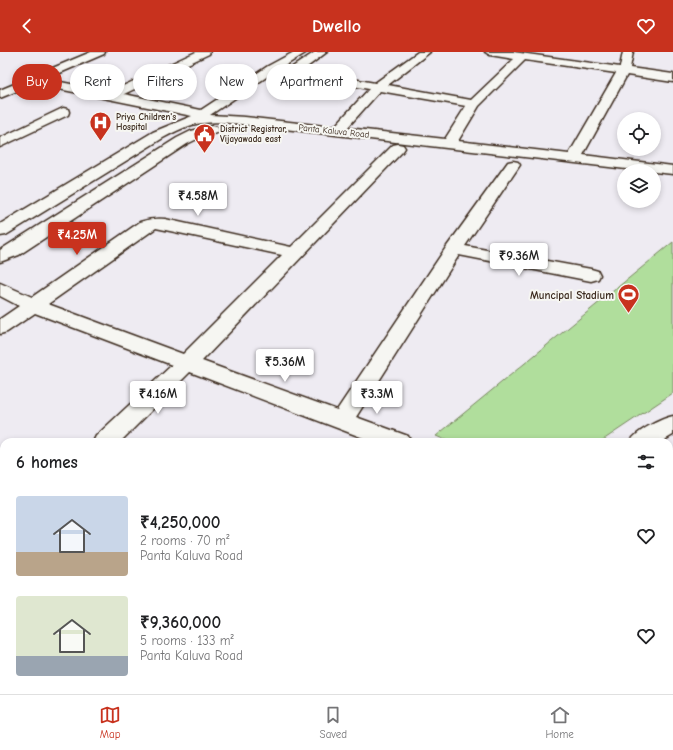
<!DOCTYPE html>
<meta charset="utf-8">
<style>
body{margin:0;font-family:"Comic Neue",sans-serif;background:#f6f6f6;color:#202124;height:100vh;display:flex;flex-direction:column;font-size:15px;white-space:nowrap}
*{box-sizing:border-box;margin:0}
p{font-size:13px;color:#757577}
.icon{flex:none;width:22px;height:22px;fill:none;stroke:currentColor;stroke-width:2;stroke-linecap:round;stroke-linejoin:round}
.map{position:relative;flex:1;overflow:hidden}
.sheet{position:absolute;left:0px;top:386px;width:673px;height:256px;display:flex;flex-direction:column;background:#fff;border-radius:12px 12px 0 0;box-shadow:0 2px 6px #0003}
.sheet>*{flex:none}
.hud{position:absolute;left:12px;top:12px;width:400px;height:36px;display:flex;gap:8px}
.buttons{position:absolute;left:617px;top:60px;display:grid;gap:8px}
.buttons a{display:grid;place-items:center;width:44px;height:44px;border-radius:50%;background:#fff;box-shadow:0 2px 6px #0003;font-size:20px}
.price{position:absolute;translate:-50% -34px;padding:0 9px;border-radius:4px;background:#fff;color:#222;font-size:13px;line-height:26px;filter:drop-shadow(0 1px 2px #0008)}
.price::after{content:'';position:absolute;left:50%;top:24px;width:12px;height:9px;margin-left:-6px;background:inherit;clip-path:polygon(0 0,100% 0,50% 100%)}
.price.active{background:#c8321e;color:#fff}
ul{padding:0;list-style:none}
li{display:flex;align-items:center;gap:12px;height:100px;padding:0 16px}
li span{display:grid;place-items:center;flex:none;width:112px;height:80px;border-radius:4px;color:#555}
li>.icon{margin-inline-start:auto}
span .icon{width:48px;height:48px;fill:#fffc;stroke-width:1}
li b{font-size:17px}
h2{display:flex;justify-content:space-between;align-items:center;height:48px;padding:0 16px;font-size:17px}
.chip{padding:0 14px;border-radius:18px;background:#fff;box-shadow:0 2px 6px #0003;font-size:14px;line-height:36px}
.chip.active{background:#c8321e;color:#fff}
header{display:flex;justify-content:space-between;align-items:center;height:52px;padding:0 16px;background:#c8321e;color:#fff;font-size:18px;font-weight:700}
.dock{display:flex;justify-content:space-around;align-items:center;height:56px;border-top:1px solid #e0e0e0;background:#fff;font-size:11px;color:#757577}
.dock a{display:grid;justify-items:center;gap:2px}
.dock .active{color:#c8321e}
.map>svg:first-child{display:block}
.built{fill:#e4def2}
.green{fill:#b0de9c;stroke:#76845d}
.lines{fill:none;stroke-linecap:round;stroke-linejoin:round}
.minor-casing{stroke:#3b2a1e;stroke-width:3}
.minor{fill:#f6f6f2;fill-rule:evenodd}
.labels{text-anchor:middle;stroke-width:4;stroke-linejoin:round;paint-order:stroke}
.far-poi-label{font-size:9px;font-weight:bold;fill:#3b2a1e;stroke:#f6f6f2;text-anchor:start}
.far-street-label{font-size:9px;fill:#3b2a1e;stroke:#f6f6f2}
.poi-label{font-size:11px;font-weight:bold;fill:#3b2a1e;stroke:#f6f6f2;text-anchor:end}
</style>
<header><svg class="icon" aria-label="back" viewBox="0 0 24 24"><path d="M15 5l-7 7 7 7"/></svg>Dwello<svg class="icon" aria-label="heart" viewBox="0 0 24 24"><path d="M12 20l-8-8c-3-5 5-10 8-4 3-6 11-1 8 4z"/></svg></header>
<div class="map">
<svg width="673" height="642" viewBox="0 0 673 642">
<rect width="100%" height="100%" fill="#eeebf2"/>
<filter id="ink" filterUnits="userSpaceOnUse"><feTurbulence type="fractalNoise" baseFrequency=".025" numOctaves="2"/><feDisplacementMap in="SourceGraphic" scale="8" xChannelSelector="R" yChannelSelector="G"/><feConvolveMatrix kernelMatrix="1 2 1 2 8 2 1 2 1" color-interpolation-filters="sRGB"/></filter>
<g filter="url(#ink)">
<polygon class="built" points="673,478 673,556 669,555 669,481"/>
<polygon class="green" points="673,190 673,341 600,390 450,390 436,384"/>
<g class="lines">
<defs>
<g id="minor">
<path d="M 91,0 L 105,0 L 104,2 L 46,27 L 110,40 L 196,0 L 210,0 L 209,2 L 124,42 L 201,58 L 268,14 L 294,0 L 307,0 L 283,15 L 291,16 L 315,0 L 327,0 L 303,18 L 375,31 L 418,0 L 430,0 L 388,33 L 471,48 L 514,7 L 490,3 L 485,0 L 513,0 L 620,15 L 623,0 L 633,0 L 630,16 L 673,22 L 673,30 L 627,23 L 583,103 L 673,114 L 673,122 L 654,120 L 654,119 L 643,119 L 276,76 C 249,74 218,66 192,73 C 182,76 172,81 163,86 L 6,183 L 0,184 L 0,172 L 153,80 L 192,64 L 34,32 L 0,46 L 0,38 ZM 525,8 L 616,21 L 569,102 L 458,89 L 479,54 ZM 274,20 L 369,37 L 334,75 L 245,65 L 210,63 ZM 380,39 L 466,54 L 445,87 L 347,76 Z"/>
<polygon points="63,56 68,57 69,60 68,63 0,95 0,86"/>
<polygon points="212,74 217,75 219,78 217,81 201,85 187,92 19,203 0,210 0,198 177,86 191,79"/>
<path d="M 398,92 L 403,93 L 405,96 L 403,99 L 202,309 L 337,358 L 445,197 L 508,110 L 513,109 L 518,110 L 520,113 L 465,194 L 591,217 L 598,219 L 600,223 L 598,227 L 591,229 L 459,203 L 356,365 L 408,384 L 411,390 L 374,390 L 190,320 L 120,390 L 93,390 L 96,384 L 172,313 L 35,261 L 7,280 L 0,282 L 0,267 L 19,254 L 0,244 L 0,231 L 32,245 L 140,170 C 149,167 155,166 165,167 L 291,195 L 393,93 ZM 156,176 L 282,203 L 183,302 L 48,252 Z"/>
<path d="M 673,364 L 673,383 L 661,390 L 630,390 C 636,379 660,367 673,364 Z"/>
<polygon points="673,398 673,418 669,419 669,399"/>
<polygon points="4,476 4,501 0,503 0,477"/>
<polygon points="156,638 194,638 193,642 154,642"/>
<polygon points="270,638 315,638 314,642 268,642"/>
</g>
</defs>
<use href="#minor" class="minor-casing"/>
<use href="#minor" class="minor"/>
</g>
</g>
<defs>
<symbol id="hospital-pin" viewBox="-11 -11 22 30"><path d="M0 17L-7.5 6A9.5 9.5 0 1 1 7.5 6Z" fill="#c8321e" stroke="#f6f6f2"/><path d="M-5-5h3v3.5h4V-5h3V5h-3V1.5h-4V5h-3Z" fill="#fff"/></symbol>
<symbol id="civic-pin" viewBox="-11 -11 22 30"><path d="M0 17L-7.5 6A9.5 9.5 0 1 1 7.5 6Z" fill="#c8321e" stroke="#f6f6f2"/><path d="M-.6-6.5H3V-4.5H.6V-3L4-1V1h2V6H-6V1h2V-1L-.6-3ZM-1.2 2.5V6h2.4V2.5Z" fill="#fff"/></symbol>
<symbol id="stadium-pin" viewBox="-11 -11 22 30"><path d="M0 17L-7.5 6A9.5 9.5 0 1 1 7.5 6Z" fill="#c8321e" stroke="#f6f6f2"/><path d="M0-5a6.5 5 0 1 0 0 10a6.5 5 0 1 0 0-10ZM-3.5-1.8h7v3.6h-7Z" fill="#fff"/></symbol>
</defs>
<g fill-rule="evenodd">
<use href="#hospital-pin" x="88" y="58" width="25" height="34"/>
<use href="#civic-pin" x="192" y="70" width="25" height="34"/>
<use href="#stadium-pin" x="616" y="230" width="25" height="34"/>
</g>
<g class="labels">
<g class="far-poi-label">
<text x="116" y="68">Priya Children's<tspan x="116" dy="10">Hospital</tspan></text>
<text x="220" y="80">District Registrar,<tspan x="220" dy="10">Vijayawada east</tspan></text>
</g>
<g class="far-street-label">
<text transform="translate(334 79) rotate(6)" y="3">Panta Kaluva Road</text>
</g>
<g class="poi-label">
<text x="614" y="247">Muncipal Stadium</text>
</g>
</g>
</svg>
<div class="buttons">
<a><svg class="icon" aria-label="locate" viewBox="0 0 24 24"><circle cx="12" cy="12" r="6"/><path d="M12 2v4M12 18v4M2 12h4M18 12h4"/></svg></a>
<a><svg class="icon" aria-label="layers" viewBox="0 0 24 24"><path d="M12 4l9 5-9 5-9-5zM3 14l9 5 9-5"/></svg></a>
</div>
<b class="price" style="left:198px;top:165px">₹4.58M</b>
<b class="price active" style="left:77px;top:204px">₹4.25M</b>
<b class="price" style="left:519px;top:225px">₹9.36M</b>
<b class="price" style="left:285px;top:331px">₹5.36M</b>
<b class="price" style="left:158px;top:363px">₹4.16M</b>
<b class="price" style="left:377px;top:363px">₹3.3M</b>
<div class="hud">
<a class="chip active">Buy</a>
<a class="chip">Rent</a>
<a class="chip">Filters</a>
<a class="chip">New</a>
<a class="chip">Apartment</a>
</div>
<section class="sheet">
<h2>6 homes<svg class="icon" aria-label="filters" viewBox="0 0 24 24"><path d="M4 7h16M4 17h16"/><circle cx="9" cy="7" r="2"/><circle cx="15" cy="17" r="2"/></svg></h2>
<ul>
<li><span style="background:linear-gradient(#c9d6e8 70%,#b9a48a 0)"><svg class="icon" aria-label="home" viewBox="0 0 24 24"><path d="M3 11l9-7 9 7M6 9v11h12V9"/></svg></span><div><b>₹4,250,000</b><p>2 rooms · 70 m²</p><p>Panta Kaluva Road</p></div><svg class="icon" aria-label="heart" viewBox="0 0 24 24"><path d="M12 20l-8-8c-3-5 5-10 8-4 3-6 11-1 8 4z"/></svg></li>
<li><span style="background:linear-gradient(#dfe7d0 75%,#9aa5b1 0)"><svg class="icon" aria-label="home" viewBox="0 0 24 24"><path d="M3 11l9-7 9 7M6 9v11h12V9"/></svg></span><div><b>₹9,360,000</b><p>5 rooms · 133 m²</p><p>Panta Kaluva Road</p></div><svg class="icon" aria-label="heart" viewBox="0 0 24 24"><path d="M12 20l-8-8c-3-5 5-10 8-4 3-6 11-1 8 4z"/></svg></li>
</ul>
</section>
</div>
<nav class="dock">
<a class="active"><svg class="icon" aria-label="map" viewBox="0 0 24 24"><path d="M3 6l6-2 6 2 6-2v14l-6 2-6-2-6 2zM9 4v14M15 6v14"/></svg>Map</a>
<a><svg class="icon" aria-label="saved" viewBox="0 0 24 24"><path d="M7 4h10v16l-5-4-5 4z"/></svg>Saved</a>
<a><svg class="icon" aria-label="home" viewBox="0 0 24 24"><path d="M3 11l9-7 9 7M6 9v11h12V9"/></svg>Home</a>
</nav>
